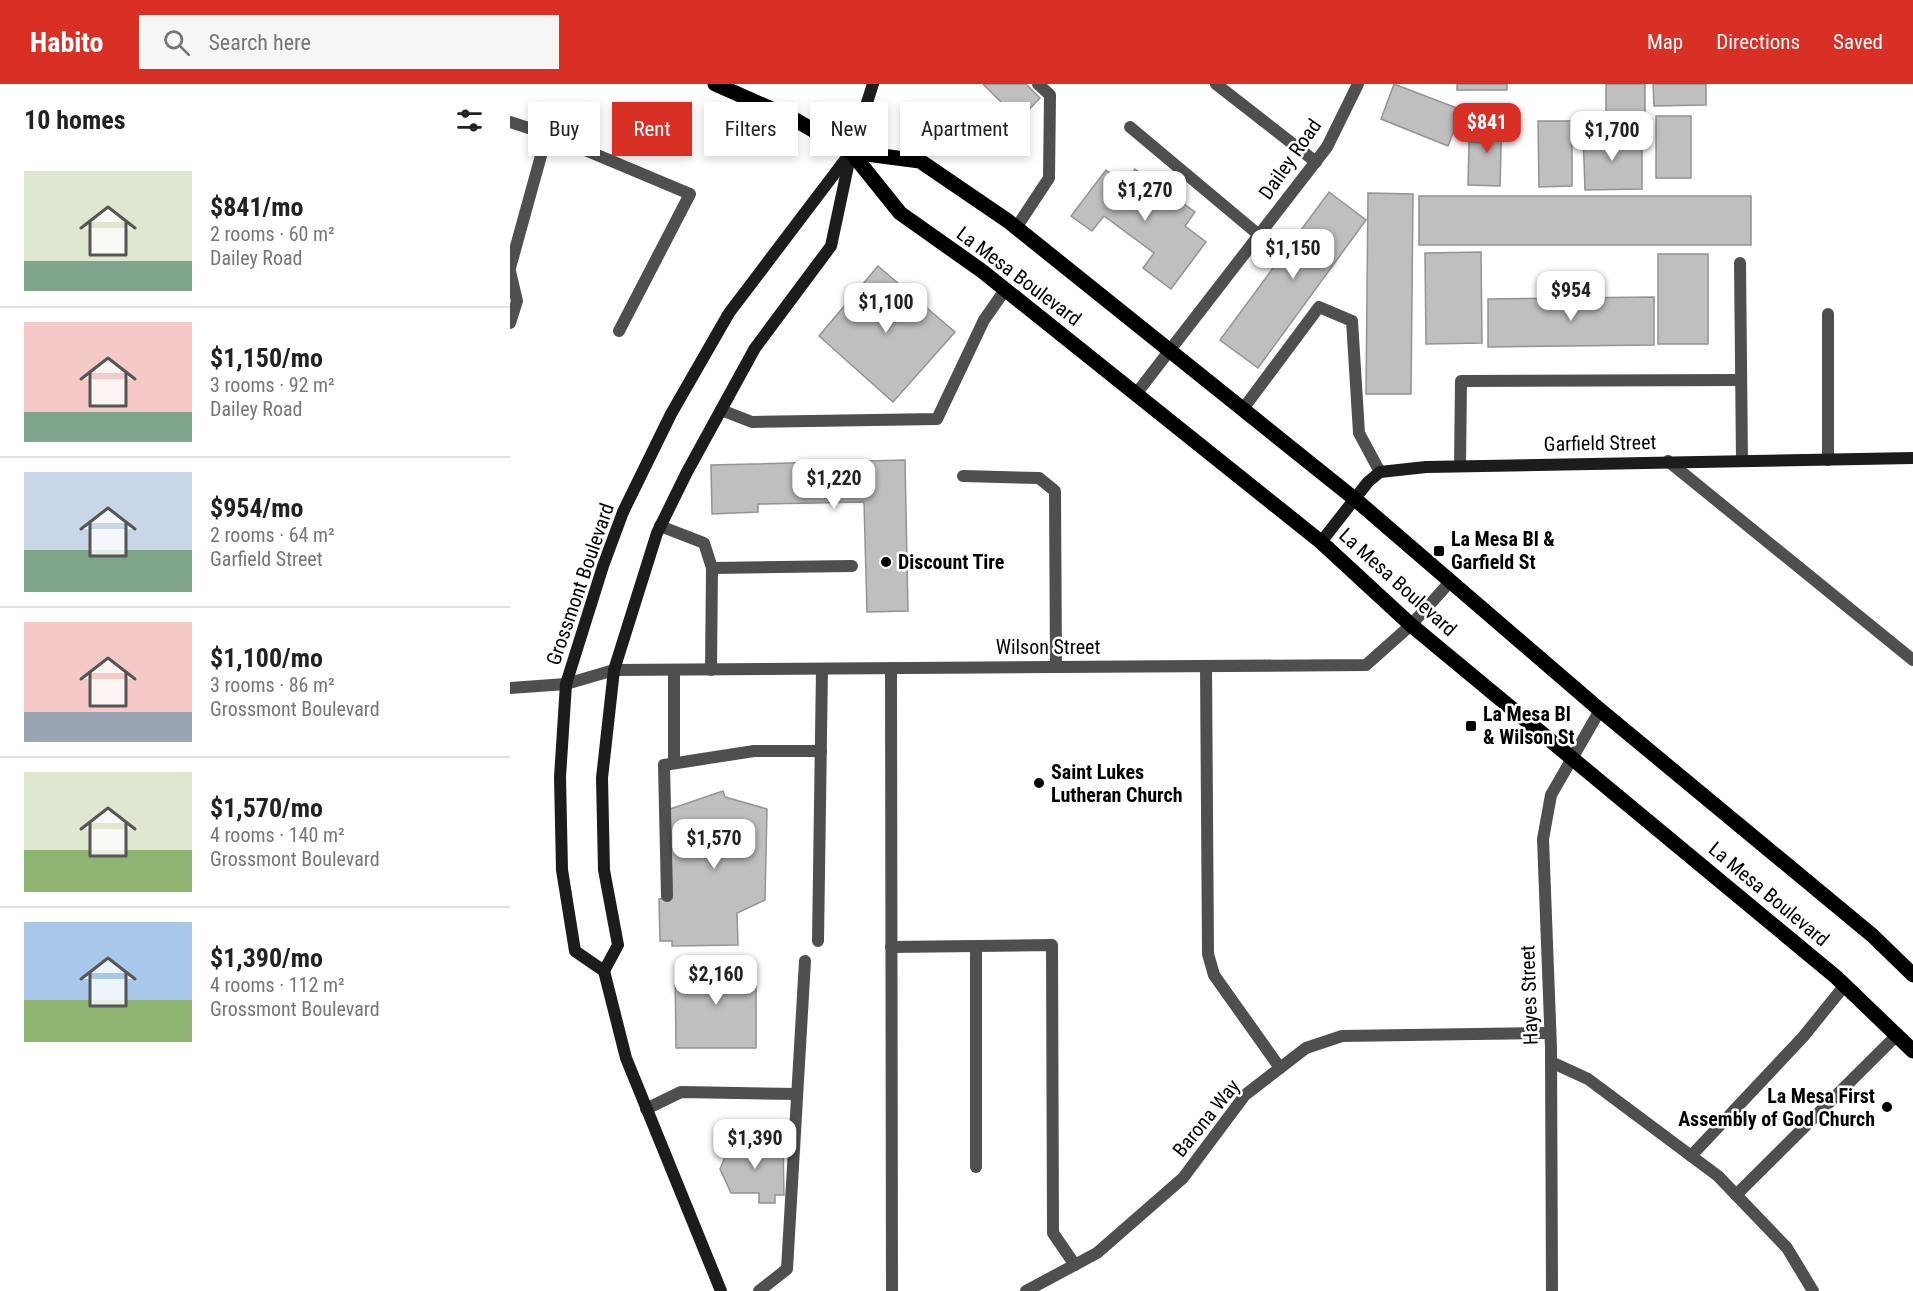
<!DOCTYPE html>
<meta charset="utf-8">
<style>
body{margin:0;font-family:"Roboto Condensed",sans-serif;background:#f6f6f6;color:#222;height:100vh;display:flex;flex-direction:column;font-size:22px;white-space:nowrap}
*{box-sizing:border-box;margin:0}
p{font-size:20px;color:#767676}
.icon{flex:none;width:33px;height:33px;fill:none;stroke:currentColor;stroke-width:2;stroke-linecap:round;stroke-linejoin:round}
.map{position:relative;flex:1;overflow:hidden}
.drawer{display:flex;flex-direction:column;background:#fff;width:510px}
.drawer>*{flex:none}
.top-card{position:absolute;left:18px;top:18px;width:570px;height:54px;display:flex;gap:12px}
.price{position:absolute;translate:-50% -51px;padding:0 14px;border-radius:12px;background:#fff;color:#222;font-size:20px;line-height:39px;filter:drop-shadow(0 2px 3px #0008)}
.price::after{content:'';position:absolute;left:50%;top:36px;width:18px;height:14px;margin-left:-9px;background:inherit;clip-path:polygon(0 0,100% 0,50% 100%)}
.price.selected{background:#d93025;color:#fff}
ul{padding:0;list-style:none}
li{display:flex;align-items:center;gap:18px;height:150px;padding:0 24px}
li+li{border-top:2px solid #e0e0e0}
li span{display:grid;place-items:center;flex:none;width:168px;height:120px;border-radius:0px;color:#555}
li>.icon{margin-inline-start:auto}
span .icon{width:72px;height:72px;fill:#fffc;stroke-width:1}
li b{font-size:26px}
h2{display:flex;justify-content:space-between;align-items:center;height:72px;padding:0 24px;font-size:26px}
.chip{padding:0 21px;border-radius:0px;background:#fff;box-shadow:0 3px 9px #0003;font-size:21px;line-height:54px}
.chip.selected{background:#d93025;color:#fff}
header{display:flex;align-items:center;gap:36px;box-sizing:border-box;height:84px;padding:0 30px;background:#d93025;color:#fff}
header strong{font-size:28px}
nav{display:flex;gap:33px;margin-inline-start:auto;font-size:21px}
.search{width:420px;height:54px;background:#f6f6f6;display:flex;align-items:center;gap:15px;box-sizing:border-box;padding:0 21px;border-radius:0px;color:#767676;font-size:22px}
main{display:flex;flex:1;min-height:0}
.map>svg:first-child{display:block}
.building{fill:#bfbfbf;stroke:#939393;stroke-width:1.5}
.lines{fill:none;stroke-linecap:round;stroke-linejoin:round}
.lane{stroke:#4f4f4f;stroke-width:12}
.street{stroke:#4f4f4f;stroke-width:12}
.secondary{stroke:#1c1c1c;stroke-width:12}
.primary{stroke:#000;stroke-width:15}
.poi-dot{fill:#000;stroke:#fff;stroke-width:2}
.labels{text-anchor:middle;stroke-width:5;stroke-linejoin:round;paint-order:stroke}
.street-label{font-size:20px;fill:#000;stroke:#fff}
.poi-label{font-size:20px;font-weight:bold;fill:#000;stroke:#fff;text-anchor:start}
</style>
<header>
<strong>Habito</strong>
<div class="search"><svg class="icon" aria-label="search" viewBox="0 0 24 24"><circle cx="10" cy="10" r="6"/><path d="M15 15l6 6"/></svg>Search here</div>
<nav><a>Map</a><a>Directions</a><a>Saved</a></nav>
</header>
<main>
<section class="drawer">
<h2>10 homes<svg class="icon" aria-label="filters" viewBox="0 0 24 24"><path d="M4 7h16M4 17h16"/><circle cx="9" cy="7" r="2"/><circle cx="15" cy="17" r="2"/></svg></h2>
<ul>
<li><span style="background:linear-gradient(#dfe7d0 75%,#7fa58c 0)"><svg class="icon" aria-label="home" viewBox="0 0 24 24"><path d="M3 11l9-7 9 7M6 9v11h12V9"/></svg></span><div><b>$841/mo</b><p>2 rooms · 60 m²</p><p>Dailey Road</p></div></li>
<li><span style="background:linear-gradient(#f6c9c9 75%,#7fa58c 0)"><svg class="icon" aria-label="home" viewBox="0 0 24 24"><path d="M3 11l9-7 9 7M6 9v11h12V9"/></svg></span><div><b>$1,150/mo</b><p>3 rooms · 92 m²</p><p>Dailey Road</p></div></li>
<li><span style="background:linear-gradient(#c9d6e8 65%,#7fa58c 0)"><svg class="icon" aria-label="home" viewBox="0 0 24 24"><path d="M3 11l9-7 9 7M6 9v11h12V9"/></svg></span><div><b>$954/mo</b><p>2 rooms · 64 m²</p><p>Garfield Street</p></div></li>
<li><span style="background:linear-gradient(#f6c9c9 75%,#9aa5b1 0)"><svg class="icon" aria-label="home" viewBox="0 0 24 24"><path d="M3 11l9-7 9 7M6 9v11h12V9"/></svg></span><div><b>$1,100/mo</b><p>3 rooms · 86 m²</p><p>Grossmont Boulevard</p></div></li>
<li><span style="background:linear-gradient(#dfe7d0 65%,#8fb573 0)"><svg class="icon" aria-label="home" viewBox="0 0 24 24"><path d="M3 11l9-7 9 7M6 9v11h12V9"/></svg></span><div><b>$1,570/mo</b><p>4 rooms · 140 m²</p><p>Grossmont Boulevard</p></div></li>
<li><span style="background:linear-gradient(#a9c7e8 65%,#8fb573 0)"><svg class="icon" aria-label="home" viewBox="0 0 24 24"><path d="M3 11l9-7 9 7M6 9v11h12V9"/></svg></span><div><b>$1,390/mo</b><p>4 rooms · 112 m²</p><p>Grossmont Boulevard</p></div></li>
</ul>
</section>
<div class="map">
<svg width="1403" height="1207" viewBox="0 0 1403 1207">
<rect width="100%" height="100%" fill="#fff"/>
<g class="building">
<polygon points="473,0 516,0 530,14 509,36"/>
<polygon points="884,0 952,26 938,62 871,35"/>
<rect x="947" y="0" width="50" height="6"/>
<polygon points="1096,0 1135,0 1135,39 1096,40"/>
<polygon points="1143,0 1196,0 1196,21 1144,22"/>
<polygon points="974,29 992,30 990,102 958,101 959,58 974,59"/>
<rect x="1146" y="32" width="35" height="62"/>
<polygon points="1028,37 1062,37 1062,102 1029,103"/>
<polygon points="1073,47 1093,47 1094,54 1132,54 1132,105 1075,106"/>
<polygon points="625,85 685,128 675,142 696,158 661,205 633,184 644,169 594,132 582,147 561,132 596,86 614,100"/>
<polygon points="819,108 856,136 748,284 710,256"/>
<polygon points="858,109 903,110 901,310 856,310"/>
<rect x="909" y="112" width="332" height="49"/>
<polygon points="971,168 972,259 916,260 915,169"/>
<rect x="1148" y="170" width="50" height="90"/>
<polygon points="368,182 445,248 383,318 309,252"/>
<polygon points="1144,213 1144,261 978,263 978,215"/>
<polygon points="395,376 398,527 357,528 354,418 248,420 248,428 202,430 201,381"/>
<polygon points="213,707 215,713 257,725 255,816 227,829 228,861 162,862 162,857 150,857 149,815 162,814 160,725"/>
<polygon points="165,881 246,881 246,964 166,964"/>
<polygon points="221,1059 273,1059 274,1111 265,1111 265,1119 249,1119 249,1109 221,1109 210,1085"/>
</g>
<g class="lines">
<g class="lane">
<polyline points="706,0 806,78"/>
<polyline points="0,38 37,50 0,184"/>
<polyline points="620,43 749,151"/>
<polyline points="37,50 180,110 109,247"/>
<polyline points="506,144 539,94 540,11 528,0"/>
<polyline points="1230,179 1232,377"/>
<polyline points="0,187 7,217 0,239"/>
<polyline points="1318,230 1318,376"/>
<polyline points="733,325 809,223 842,237 849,349 870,388"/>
<polyline points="211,326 242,338 427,335 474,236 495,206"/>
<polyline points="1158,377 1403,576"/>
<polyline points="950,382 951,297 1230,296"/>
<polyline points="453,392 529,394 545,407 546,583"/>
<polyline points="150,442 194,459 202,484 201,586"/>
<polyline points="202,484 342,482"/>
<polyline points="696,582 698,870 704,891 770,984"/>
<polyline points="381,584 382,1207"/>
<polyline points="164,586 164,679"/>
<polyline points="0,604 56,600 104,586"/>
<polyline points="157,812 154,681 244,667 311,667"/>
<polyline points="308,857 312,585"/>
<polyline points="381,863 542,861 543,1149 565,1181"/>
<polyline points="1041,978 1078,995 1208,1092 1277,1164 1303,1207"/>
<polyline points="136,1025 171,1008 287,1010"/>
<polyline points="1181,1072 1293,953 1335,901"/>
<polyline points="466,1083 466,862"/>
<polyline points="1226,1111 1387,951"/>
<polyline points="249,1207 277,1185 295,877"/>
</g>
<g class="street">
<polyline points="626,310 817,63 848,0"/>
<polyline points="104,586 856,581 901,541 939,499"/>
<polyline points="516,1207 587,1169 673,1094 735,1011 796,964 832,952 1039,949"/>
<polyline points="1042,1207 1041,964 1033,755 1041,711 1090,626"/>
</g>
<g class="secondary">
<polyline points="811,458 858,398 870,388 916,383 1403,374"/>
<polyline points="94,887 108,861 94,786 92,694 104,586 147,449 177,388 245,264 321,162 341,68 363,0"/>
<polyline points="211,1207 116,974 94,887 65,867 52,786 50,693 56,600 93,482 113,428 161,330 219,229 341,68"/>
</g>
<g class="primary">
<polyline points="205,0 282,34 341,68 410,77 498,137 846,416 1090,626 1363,852 1403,891"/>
<polyline points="341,68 390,129 472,187 811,458 901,541 1326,893 1403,967"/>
</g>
</g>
<g class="poi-dot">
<rect x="923" y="461" width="12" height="12" rx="3"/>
<circle cx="376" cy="478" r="6"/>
<rect x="955" y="636" width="12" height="12" rx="3"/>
<circle cx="529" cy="699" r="6"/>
<circle cx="1377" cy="1023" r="6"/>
</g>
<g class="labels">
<g class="street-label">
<text transform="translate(780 75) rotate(-55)" y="7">Dailey Road</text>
<text transform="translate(509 192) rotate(37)" y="7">La Mesa Boulevard</text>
<text transform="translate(1090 359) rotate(-1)" y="7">Garfield Street</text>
<text transform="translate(888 498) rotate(42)" y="7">La Mesa Boulevard</text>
<text transform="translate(70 500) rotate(-71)" y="7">Grossmont Boulevard</text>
<text x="538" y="570">Wilson Street</text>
<text transform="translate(1259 810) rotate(40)" y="7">La Mesa Boulevard</text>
<text transform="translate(1019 911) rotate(-92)" y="7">Hayes Street</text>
<text transform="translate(696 1034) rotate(-51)" y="7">Barona Way</text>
</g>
<g class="poi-label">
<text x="941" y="462">La Mesa Bl &amp;<tspan x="941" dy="23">Garfield St</tspan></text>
<text x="388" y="485">Discount Tire</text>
<text x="973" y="637">La Mesa Bl<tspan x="973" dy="23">&amp; Wilson St</tspan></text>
<text x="541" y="695">Saint Lukes<tspan x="541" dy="23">Lutheran Church</tspan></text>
<text x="1365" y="1019" text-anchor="end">La Mesa First<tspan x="1365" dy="23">Assembly of God Church</tspan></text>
</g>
</g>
</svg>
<b class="price selected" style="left:977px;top:70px">$841</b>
<b class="price" style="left:1102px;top:78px">$1,700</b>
<b class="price" style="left:635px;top:138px">$1,270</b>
<b class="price" style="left:783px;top:196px">$1,150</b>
<b class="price" style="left:1061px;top:238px">$954</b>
<b class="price" style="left:376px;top:250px">$1,100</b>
<b class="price" style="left:324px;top:426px">$1,220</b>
<b class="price" style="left:204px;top:786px">$1,570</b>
<b class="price" style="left:206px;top:922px">$2,160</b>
<b class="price" style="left:245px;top:1086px">$1,390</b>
<div class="top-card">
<a class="chip">Buy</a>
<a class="chip selected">Rent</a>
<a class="chip">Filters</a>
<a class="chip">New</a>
<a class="chip">Apartment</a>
</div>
</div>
</main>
